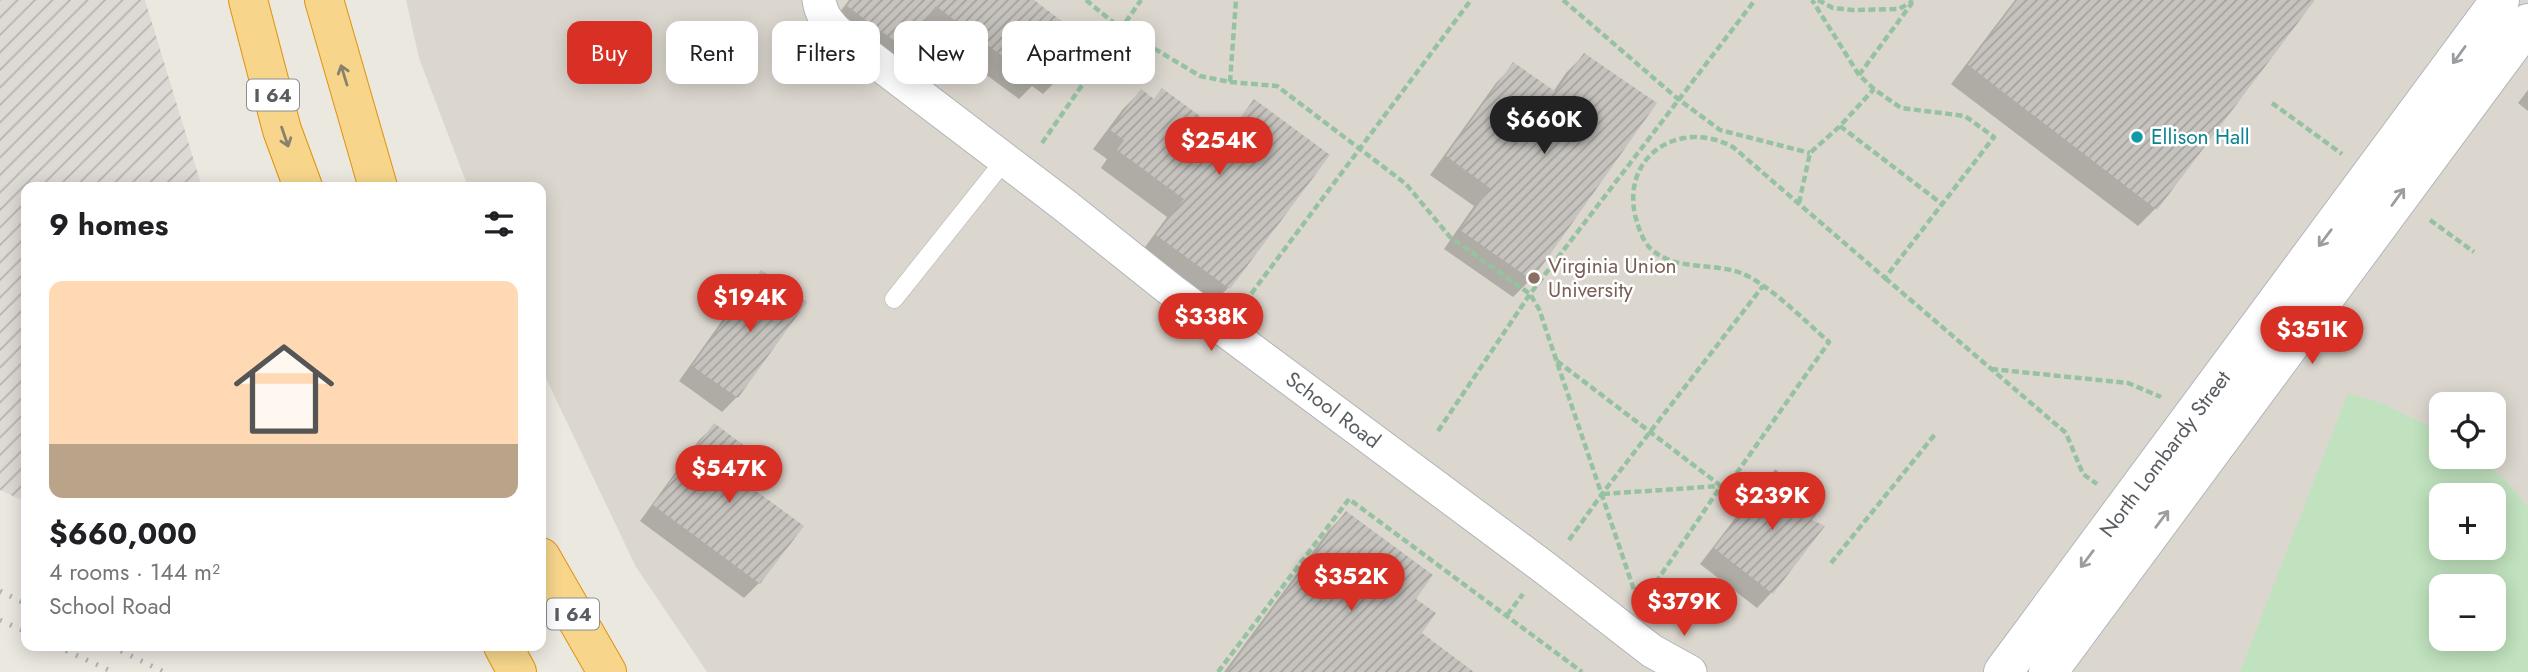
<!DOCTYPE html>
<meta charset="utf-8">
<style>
body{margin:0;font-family:Jost,sans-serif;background:#f6f6f6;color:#202124;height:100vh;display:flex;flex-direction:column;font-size:26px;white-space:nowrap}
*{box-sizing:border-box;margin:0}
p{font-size:23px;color:#757577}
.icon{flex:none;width:38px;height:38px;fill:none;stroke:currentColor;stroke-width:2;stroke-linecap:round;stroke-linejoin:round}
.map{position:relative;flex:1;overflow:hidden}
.drawer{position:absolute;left:21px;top:182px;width:525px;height:469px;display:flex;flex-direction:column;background:#fff;border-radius:14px;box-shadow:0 4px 18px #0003}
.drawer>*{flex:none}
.top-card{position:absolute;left:567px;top:21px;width:665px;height:63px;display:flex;gap:14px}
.tools{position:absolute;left:2429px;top:392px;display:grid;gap:14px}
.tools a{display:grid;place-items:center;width:77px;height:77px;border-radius:14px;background:#fff;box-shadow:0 4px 18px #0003;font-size:35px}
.price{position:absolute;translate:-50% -60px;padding:0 16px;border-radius:24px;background:#d93025;color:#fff;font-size:23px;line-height:46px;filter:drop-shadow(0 2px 4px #0008)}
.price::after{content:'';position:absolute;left:50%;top:42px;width:21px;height:16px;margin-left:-10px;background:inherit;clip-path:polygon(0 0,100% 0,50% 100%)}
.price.on{background:#222;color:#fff}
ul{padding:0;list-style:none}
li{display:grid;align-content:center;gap:14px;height:371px;padding:0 28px}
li+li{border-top:2px solid #e0e0e0}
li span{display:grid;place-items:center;height:217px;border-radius:14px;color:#555}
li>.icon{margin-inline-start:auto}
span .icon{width:126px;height:126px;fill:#fffc;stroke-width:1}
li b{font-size:30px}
h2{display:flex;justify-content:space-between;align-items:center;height:84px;padding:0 28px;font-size:30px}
.pill{padding:0 24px;border-radius:14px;background:#fff;box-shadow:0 4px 18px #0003;font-size:24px;line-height:63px}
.pill.on{background:#d93025;color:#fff}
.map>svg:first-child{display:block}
.industrial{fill:url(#industrial-furrows)}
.education{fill:#dbd7cf;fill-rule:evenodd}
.green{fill:#c0e2be;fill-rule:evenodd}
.shadow{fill:#0003}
.building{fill:url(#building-hatch)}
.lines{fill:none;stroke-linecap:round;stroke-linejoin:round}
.service-casing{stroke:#b1b4b8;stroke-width:19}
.minor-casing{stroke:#b1b4b8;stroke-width:35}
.secondary-casing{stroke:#b2b6bb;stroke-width:40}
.motorway-casing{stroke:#e1920b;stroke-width:40}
.path{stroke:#97c2a2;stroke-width:4.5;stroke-dasharray:7 3.5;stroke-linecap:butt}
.service{stroke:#fff;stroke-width:18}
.minor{stroke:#fff;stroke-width:33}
.secondary{stroke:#fff;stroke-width:38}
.motorway{stroke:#f7d68c;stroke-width:38}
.rail{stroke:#b1b2b2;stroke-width:5;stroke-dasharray:2 9;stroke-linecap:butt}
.oneway{stroke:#9b9ea0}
.oneway2{stroke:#88816e}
.culture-dot{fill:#0f9aa8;stroke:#fff;stroke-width:2.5}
.education-dot{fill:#8d6e63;stroke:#fff;stroke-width:2.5}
.labels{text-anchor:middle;stroke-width:5;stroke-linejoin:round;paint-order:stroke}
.shield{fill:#fff;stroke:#8b8e90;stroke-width:2}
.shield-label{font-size:19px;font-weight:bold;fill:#595d61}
.culture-label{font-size:21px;fill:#0d838f;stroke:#fff;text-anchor:start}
.education-label{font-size:21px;fill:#785e54;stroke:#fff;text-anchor:start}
.street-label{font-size:21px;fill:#595d61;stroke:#fff}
</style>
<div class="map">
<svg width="2528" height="672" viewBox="0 0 2528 672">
<defs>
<pattern id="industrial-furrows" width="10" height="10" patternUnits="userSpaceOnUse" patternTransform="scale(1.75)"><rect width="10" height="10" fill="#dddad5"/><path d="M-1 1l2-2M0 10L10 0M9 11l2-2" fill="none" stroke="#b6b4b0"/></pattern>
<pattern id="building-hatch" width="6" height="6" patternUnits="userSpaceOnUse" patternTransform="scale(1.75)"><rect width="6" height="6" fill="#c6c3be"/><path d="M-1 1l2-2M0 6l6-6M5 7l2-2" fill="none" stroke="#a4a29e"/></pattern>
</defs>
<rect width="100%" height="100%" fill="#ebe8e0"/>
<polygon class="industrial" points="0,0 145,0 202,187 26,187 26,502 0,490"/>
<path class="education" d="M 406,0 L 2528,0 L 2528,672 L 707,672 L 636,567 L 541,368 L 541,187 L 468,187 L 419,58 ZM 2441,404 L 2494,404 L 2494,457 L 2441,457 ZM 2441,495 L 2494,495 L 2494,548 L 2441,548 ZM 2441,586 L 2494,586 L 2494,639 L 2441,639 Z"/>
<path class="green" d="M 2348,393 L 2383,404 L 2441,432 L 2441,457 L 2479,457 L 2506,481 L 2528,507 L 2528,672 L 2240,672 ZM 2441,495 L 2494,495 L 2494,548 L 2441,548 ZM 2441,586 L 2494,586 L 2494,639 L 2441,639 Z"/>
<g class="shadow">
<polygon points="849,0 1031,0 1061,76 1043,94 1032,86 1019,99 919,25 902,47 884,65 830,25"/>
<polygon points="2015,0 2313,0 2155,209 2138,226 1951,84"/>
<polygon points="1584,55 1655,104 1531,279 1513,297 1444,249 1474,206 1430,175 1496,83 1514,65 1553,92 1566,73"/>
<polygon points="1162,90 1224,136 1255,102 1327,155 1228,288 1210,306 1140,254 1167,217 1101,168 1107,159 1093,149 1123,109 1141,91 1153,100"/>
<polygon points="2528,90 2528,111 2518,103"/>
<polygon points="761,272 737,397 722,412 679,381 746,287"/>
<polygon points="714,426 745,485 759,583 744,598 640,521 699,440"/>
<polygon points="1775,472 1809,520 1771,593 1757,608 1700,564 1760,486"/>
<polygon points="1346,513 1414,599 1419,633 1471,672 1224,672 1328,531"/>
</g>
<g class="building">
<polygon points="851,0 1034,0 1072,29 1066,37 1083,49 1062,77 1049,68 1038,83 936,6 904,48 847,6"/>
<polygon points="2017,0 2315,0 2157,210 1968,65"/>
<polygon points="1584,53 1657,103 1532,280 1460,230 1490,188 1446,156 1513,62 1556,92"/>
<polygon points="1162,88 1227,136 1254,99 1330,155 1230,289 1156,235 1184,199 1117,150 1124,140 1110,130 1141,89 1154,99"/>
<polygon points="761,270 807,302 738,398 692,366"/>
<polygon points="714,423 765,461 748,485 804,526 760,584 653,505"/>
<polygon points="1775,469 1823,506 1812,520 1825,526 1773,594 1714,548"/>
<polygon points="1346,511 1433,575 1416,599 1436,613 1422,633 1474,672 1227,672"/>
</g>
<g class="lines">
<defs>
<polyline id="service" points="894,299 1004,161"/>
<path id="minor" d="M 819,0 C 821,14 827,22 837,32 L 1063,204 L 1171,290 L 1545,568 L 1652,651 L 1690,672"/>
<g id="secondary">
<polyline points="2003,672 2500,0"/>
<polyline points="2048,672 2528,23"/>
</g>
<g id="motorway">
<polyline points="248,0 282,130 303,187"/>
<polyline points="324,0 378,187"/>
<polyline points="541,557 607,672"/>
<polyline points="503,646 517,672"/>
</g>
</defs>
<use href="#service" class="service-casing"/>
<use href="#minor" class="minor-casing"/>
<use href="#secondary" class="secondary-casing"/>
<use href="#motorway" class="motorway-casing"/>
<g class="path">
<polyline points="1086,0 1120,28 1200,76 1230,82 1277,86 1406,184 1450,237 1530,294 1539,309 1634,590"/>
<polyline points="1563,0 1678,99 1720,130 1810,153"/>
<polyline points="1818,0 1833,8 1853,10 1899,9 1913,1"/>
<polyline points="1859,75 1912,3"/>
<polyline points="1230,82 1236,0"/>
<polyline points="2272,103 2342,154"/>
<polyline points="1840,126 1942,204"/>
<polyline points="1042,143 1141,0"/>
<polyline points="1799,203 1810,153 1840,126 1874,89"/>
<polyline points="2430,220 2474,252"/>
<polyline points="1885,278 2066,433 2083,474 2097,484"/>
<polyline points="1245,302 1471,0"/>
<polyline points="1557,361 1721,486"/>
<polyline points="1991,369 2128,383 2161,397"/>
<polyline points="1438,431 1530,294 1755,0"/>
<polyline points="1603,494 1720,486"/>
<polyline points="1569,540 1602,494 1763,286"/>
<polyline points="1831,563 1936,433"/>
<path d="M 1644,600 L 1721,486 L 1734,477 L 1829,342 C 1806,322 1769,284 1741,273 C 1712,262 1675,272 1650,248 C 1642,240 1638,226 1635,215 C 1622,153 1682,119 1733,147 L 1885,278 L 1994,137 L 1965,116 L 1901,108 L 1874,89 L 1859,75 L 1812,0"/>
<polyline points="1507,615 1523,594"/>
<polyline points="1218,672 1349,499 1582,672"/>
</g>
<use href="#service" class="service"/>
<use href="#minor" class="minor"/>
<use href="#secondary" class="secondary"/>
<use href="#motorway" class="motorway"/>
<g class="rail">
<polyline points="0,591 26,604"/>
<polyline points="0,620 26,632"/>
<polyline points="56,646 113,672"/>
<polyline points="111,646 164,672"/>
</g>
</g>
<defs><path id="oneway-shaft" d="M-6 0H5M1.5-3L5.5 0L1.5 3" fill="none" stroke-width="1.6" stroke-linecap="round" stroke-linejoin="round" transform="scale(1.75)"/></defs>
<g class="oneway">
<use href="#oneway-shaft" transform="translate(2459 55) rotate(126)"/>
<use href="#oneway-shaft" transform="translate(2398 197) rotate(-54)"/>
<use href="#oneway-shaft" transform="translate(2325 238) rotate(127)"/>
<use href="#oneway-shaft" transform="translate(2162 519) rotate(-53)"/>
<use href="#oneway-shaft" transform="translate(2087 559) rotate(127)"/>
</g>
<g class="oneway2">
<use href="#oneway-shaft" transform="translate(344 75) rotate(-107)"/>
<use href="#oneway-shaft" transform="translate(285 137) rotate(71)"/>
</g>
<circle class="culture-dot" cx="2137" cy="137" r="7"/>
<circle class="education-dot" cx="1534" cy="278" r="7"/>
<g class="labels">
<g class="shield">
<rect x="247" y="79.5" width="52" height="31" rx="5"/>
<rect x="547" y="598.5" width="52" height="31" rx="5"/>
</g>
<g class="shield-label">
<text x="273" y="102">I 64</text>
<text x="573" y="621">I 64</text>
</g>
<g class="culture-label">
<text x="2151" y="144">Ellison Hall</text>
</g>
<g class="education-label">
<text x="1548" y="273">Virginia Union<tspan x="1548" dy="24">University</tspan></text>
</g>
<g class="street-label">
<text transform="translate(1333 410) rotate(37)" y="7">School Road</text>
<text transform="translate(2165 454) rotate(-53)" y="7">North Lombardy Street</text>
</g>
</g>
</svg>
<div class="tools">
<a><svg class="icon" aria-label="locate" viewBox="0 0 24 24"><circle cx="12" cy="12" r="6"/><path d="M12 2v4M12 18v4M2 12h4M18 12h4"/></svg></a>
<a>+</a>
<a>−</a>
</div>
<b class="price on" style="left:1544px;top:156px">$660K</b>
<b class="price" style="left:1219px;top:177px">$254K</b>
<b class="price" style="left:750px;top:334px">$194K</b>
<b class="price" style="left:1211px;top:353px">$338K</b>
<b class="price" style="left:2312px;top:366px">$351K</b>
<b class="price" style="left:729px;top:505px">$547K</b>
<b class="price" style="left:1772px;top:532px">$239K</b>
<b class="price" style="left:1351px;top:613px">$352K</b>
<b class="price" style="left:1684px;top:638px">$379K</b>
<div class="top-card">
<a class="pill on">Buy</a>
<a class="pill">Rent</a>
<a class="pill">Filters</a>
<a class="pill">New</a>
<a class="pill">Apartment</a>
</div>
<section class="drawer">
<h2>9 homes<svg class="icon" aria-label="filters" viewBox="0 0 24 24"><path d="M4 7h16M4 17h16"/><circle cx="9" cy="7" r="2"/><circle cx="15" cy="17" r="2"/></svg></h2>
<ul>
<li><span style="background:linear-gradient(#ffd9b3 75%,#b9a48a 0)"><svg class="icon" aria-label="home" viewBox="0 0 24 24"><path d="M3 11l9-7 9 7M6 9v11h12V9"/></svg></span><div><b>$660,000</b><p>4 rooms · 144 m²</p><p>School Road</p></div></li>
</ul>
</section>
</div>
